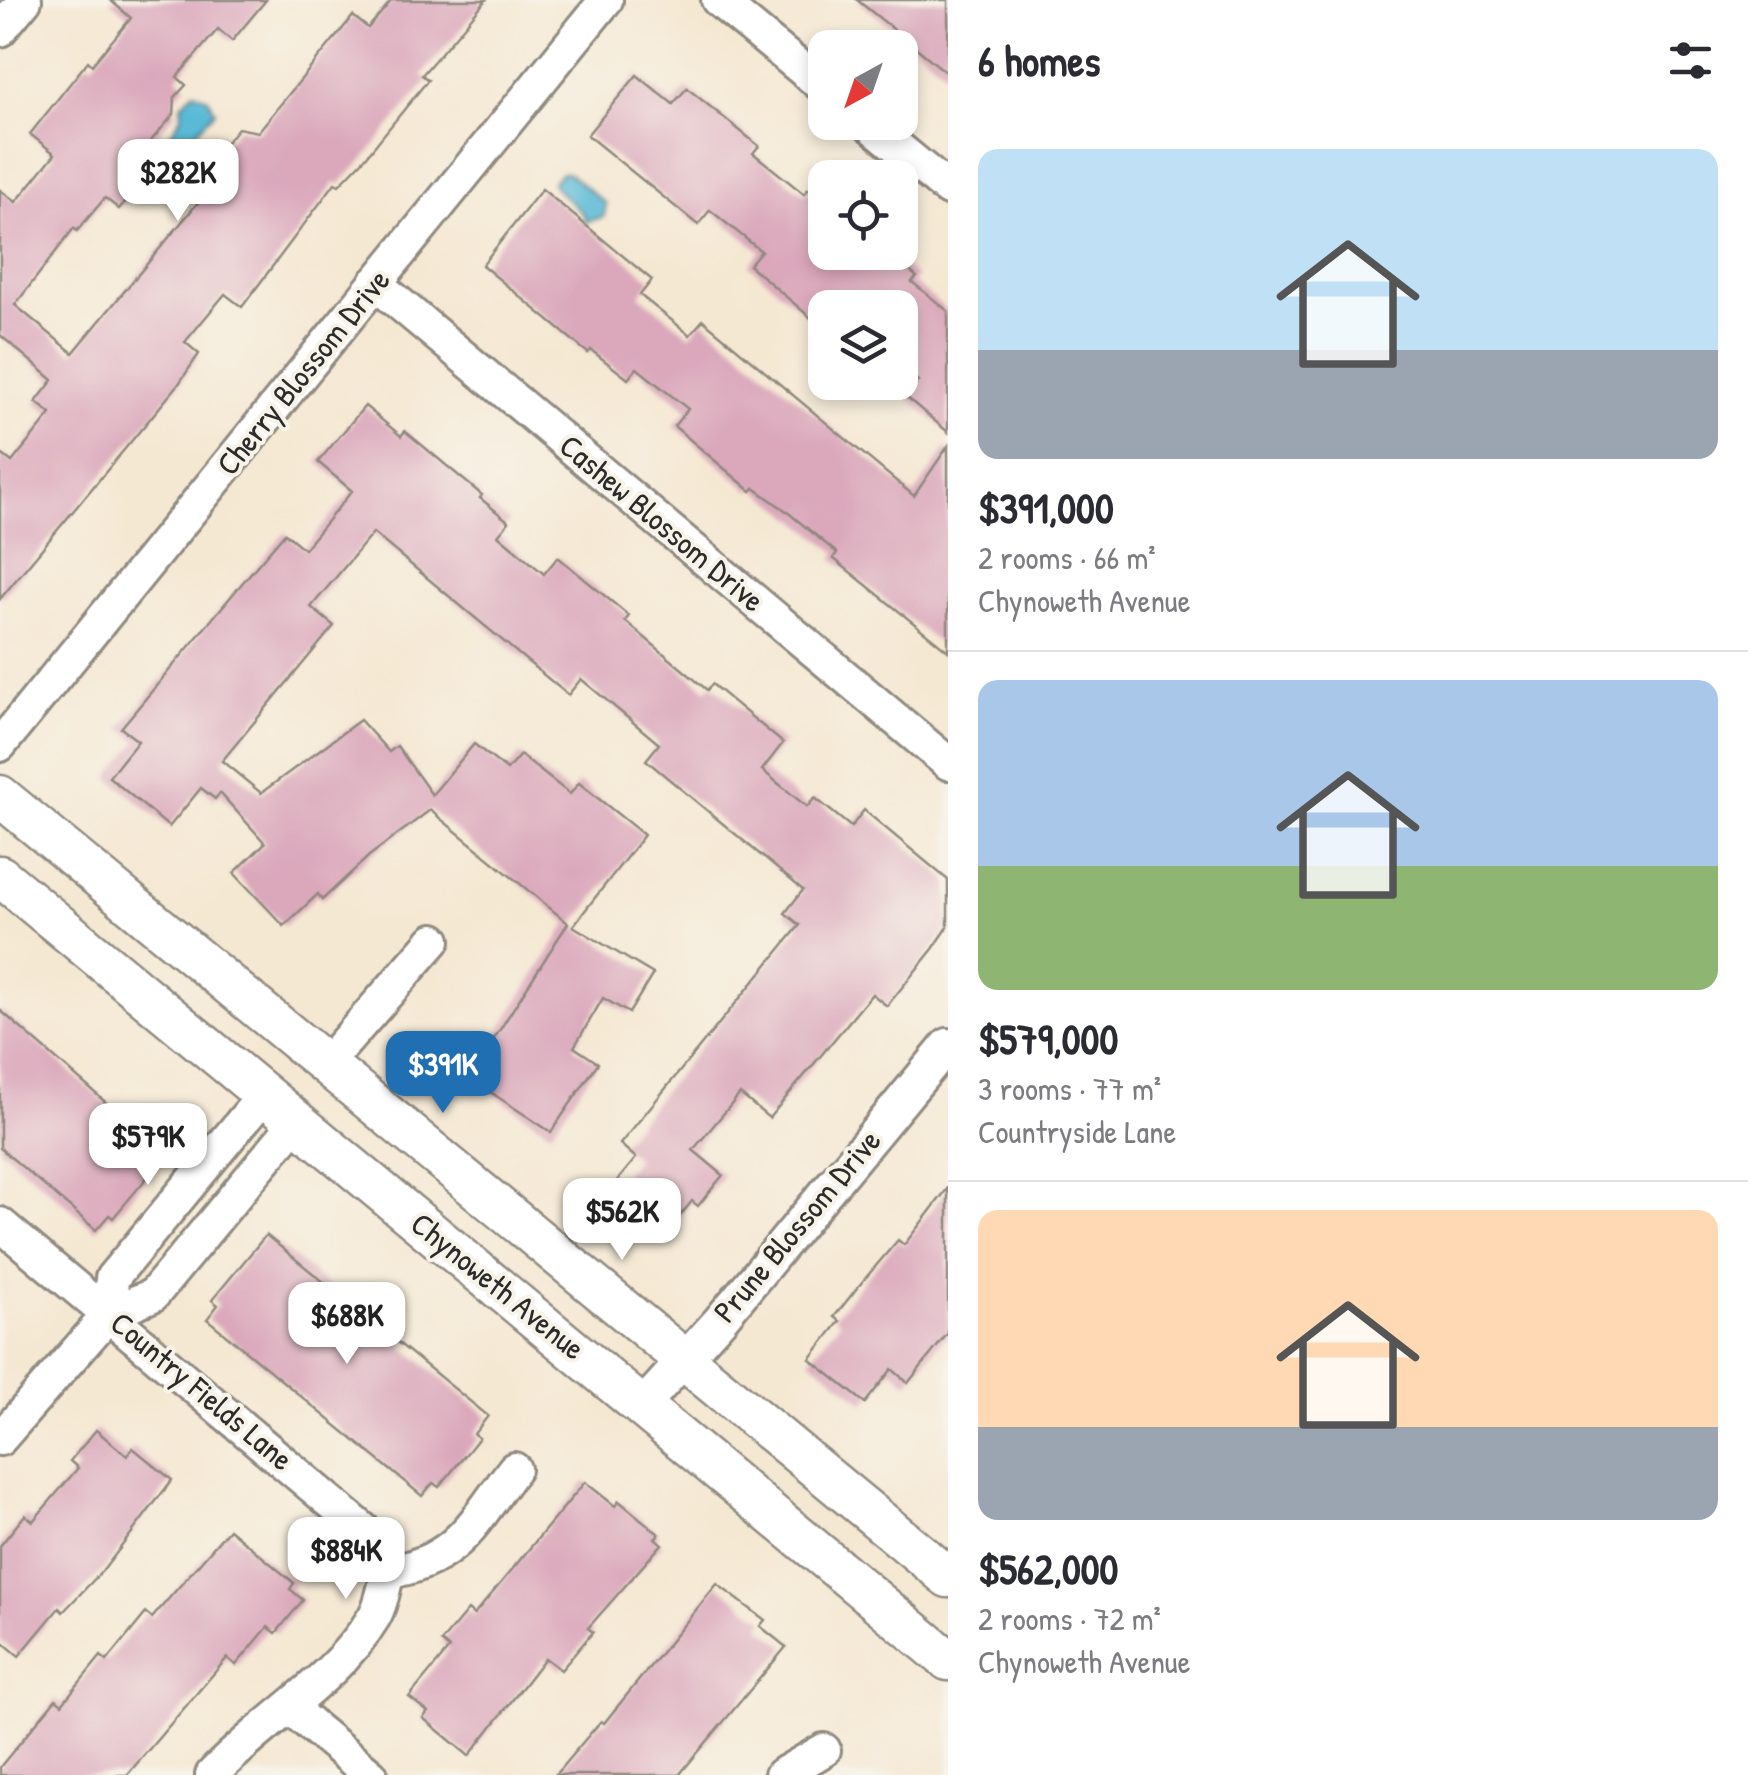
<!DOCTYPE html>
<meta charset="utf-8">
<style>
body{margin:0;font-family:"Patrick Hand",sans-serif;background:#f7f7f7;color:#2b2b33;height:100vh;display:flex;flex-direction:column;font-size:38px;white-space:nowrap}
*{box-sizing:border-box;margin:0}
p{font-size:32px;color:#7c7c81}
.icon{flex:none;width:55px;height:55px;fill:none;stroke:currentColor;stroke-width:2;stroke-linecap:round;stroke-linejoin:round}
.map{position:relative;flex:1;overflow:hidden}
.sheet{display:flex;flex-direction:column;background:#fff;width:800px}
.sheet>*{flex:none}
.needle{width:65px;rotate:220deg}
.controls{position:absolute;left:808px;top:30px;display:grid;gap:20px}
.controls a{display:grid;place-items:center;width:110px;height:110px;border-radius:20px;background:#fff;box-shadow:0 5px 15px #0003;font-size:50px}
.price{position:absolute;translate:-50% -85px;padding:0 22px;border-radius:20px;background:#fff;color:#222;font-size:32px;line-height:65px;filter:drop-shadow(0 2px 5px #0008)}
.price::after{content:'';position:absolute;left:50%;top:60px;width:30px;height:22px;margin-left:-15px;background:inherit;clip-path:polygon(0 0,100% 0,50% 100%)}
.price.active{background:#1f6fb2;color:#fff}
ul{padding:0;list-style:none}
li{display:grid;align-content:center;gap:20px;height:530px;padding:0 30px}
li+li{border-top:2px solid #e1e1e2}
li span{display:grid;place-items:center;height:310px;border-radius:20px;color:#555}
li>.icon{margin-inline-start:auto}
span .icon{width:180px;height:180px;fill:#fffc;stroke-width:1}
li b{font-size:42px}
h2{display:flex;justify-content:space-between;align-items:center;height:120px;padding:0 30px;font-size:42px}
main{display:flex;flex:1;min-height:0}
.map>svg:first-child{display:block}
.water{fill:#59b9d7;stroke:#427281;stroke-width:2.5}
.building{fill:#daa7bb}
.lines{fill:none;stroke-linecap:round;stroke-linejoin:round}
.minor-casing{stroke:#908a7f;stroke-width:38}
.tertiary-casing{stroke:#908a7f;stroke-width:45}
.minor{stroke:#fff;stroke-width:32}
.tertiary{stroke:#fff;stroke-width:40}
.labels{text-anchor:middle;stroke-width:8;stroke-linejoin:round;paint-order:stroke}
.street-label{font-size:32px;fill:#2b2b2b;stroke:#f7f3e8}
</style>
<main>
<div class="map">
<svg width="948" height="1775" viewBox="0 0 948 1775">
<rect width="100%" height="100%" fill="#f7f3e8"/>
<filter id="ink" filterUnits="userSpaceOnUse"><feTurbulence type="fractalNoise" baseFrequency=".01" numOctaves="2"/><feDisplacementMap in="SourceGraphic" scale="20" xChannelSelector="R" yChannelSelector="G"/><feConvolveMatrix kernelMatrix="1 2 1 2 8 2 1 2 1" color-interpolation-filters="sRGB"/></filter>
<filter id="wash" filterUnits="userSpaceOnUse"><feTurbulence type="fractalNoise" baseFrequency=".0048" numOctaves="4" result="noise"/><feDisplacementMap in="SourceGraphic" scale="40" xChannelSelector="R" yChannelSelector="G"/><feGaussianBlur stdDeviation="2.25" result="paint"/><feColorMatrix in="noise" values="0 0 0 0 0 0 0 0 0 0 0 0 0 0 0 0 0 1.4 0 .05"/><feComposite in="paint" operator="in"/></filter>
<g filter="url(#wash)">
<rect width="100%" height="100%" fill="#f5e8d3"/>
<g class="water">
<polygon points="195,91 208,98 215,111 183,146 171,134 182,115 181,105"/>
<polygon points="561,173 568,173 606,204 604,217 585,222 584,215 555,188 552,182"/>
</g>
<g id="blocks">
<g class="building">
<polygon points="110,0 266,0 232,41 218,29 177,77 186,85 175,97 174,114 130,165 145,178 119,209 105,198 77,231 74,228 15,305 73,353 220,176 215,171 229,154 224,145 238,128 258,132 353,16 368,28 392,0 486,0 422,75 428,80 365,158 339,185 335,183 242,307 225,294 185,342 199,354 178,385 0,599 0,453 12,462 51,414 36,402 53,380 0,335 0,190 16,202 55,154 30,134 88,61 92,65 131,18"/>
<polygon points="857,0 948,0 948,74 902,36"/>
<polygon points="637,75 673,104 687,88 759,146 753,153 804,194 808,189 825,203 825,252 887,252 917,277 912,282 948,311 948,432 905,396 918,381 900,367 900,308 825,308 825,330 749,265 761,251 710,210 698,225 587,135"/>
<polygon points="542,189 652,280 640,295 690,335 703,320 914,496 948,446 948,651 833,558 837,553 785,510 754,488 751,491 674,426 688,409 637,368 628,379 591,350 588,353 482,265"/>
<polygon points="365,406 401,436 405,431 482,495 480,498 509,522 498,535 544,574 558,557 629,616 625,621 707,690 712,684 783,743 762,770 807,807 815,798 851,827 864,810 948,880 948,927 933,949 887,1006 872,994 769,1118 740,1094 693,1150 723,1175 698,1206 692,1201 663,1237 607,1193 636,1158 620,1144 800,925 785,913 803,890 646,760 659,744 616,708 581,679 568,695 373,533 311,607 334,626 222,761 261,793 360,720 389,752 397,746 432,795 474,744 507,770 520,755 570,794 579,783 644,835 573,926 653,974 629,1013 603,998 574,1047 598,1063 551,1132 469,1078 568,923 430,810 369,856 322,900 318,894 284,926 234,873 265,843 220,793 215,799 201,788 169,827 109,777 138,741 121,728 254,569 285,533 304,549 352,491 318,462"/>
<polygon points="0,1010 166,1155 113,1218 109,1215 96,1230 0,1148"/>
<polygon points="948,1188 948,1333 908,1383 892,1369 865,1403 810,1359 840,1321 834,1317 857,1288 898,1240 904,1245"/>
<polygon points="266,1235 488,1416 474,1434 479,1438 439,1487 433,1483 422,1496 207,1319 218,1305 212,1300"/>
<polygon points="96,1430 127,1456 133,1448 172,1480 105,1568 63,1612 59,1608 19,1656 0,1640 0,1546 25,1515 33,1521 78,1468 70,1461"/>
<polygon points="585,1482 615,1506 619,1501 659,1534 655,1538 662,1544 588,1628 593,1632 561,1670 545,1658 469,1756 423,1718 428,1712 409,1697 449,1649 441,1642 468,1610 474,1615"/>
<polygon points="229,1529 294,1583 290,1589 303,1600 276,1633 268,1627 236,1665 227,1658 127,1775 0,1775 0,1767 56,1699 62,1704 101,1656 107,1661 146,1613 152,1618"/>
<polygon points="717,1584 765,1620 760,1626 786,1647 679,1775 555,1775 601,1721 604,1723"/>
</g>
</g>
</g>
<g filter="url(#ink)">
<use href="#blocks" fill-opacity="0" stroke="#908a7f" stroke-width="2.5"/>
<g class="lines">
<defs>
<g id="minor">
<polyline points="718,0 825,88"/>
<polyline points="0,30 25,0"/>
<polyline points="867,122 948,189"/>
<polyline points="375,283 948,763"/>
<polyline points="0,745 606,0"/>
<polyline points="325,1065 434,940"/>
<polyline points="0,1224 364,1530 388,1572"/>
<polyline points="110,1313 112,1278 265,1094"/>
<polyline points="643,1405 720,1320 948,1045"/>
<polyline points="0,1439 110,1313 153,1295 297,1121"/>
<polyline points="289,1707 371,1775"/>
<path d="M 212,1775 C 263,1720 334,1683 374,1617 C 382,1604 384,1586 388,1572 C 458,1562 474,1521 514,1469"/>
<polyline points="781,1775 824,1750"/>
</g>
<g id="tertiary">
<polyline points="0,796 948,1577"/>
<polyline points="0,876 948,1660"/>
</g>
</defs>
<use href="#minor" class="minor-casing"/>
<use href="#tertiary" class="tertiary-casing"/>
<use href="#minor" class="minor"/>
<use href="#tertiary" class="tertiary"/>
</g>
</g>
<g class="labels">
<g class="street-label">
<text transform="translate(303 372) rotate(-51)" y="11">Cherry Blossom Drive</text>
<text transform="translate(662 523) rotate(40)" y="11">Cashew Blossom Drive</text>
<text transform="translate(797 1226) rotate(-50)" y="11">Prune Blossom Drive</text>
<text transform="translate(498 1286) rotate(39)" y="11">Chynoweth Avenue</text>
<text transform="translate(202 1391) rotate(40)" y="11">Country Fields Lane</text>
</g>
</g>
</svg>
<div class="controls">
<a><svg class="needle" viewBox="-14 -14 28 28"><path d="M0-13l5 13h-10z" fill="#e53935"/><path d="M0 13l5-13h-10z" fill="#7c7c81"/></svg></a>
<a><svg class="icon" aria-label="locate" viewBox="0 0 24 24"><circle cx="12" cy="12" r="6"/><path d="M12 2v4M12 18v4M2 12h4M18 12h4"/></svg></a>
<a><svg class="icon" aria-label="layers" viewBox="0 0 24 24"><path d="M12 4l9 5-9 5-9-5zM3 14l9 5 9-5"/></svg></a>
</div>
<b class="price" style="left:178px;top:224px">$282K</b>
<b class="price active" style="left:443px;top:1116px">$391K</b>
<b class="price" style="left:148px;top:1188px">$579K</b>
<b class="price" style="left:622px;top:1263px">$562K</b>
<b class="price" style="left:347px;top:1367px">$688K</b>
<b class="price" style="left:346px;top:1602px">$884K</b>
</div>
<section class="sheet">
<h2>6 homes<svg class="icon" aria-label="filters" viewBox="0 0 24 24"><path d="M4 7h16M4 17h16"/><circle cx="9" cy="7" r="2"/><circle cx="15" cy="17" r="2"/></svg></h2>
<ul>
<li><span style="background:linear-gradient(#bfe0f5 65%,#9aa5b1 0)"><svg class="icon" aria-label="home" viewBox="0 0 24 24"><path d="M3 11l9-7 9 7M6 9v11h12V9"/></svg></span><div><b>$391,000</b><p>2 rooms · 66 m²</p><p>Chynoweth Avenue</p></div></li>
<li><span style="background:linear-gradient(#a9c7e8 60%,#8fb573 0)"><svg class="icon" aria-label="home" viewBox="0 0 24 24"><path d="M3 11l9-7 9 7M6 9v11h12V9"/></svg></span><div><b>$579,000</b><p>3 rooms · 77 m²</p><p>Countryside Lane</p></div></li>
<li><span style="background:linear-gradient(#ffd9b3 70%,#9aa5b1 0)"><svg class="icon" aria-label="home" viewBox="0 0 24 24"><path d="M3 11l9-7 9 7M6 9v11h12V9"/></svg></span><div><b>$562,000</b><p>2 rooms · 72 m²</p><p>Chynoweth Avenue</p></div></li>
</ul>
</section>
</main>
